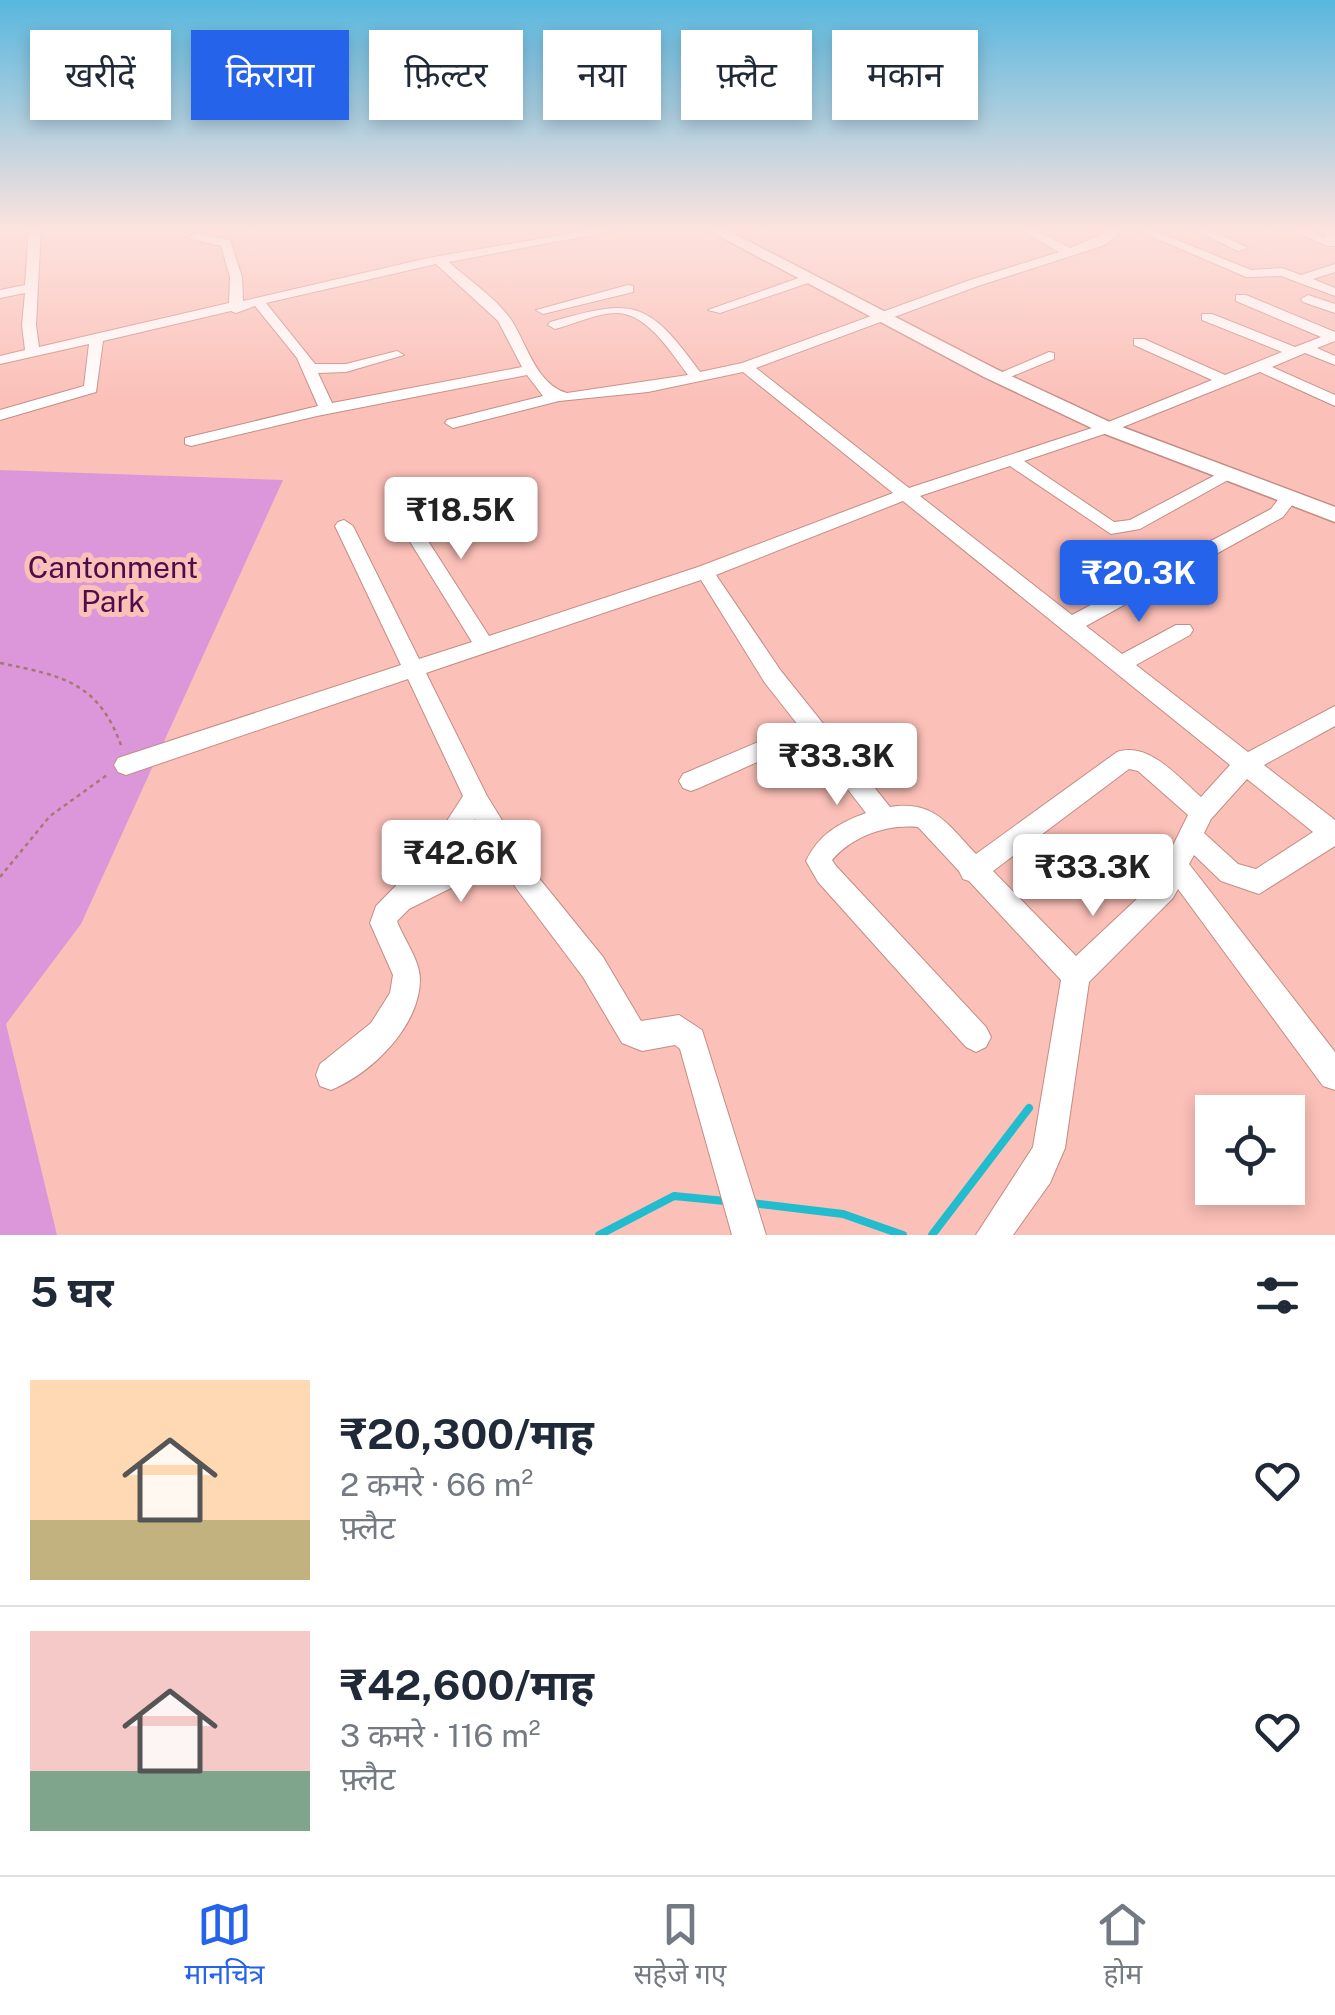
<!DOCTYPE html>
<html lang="hi">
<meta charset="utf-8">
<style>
body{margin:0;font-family:"Public Sans","Noto Sans Devanagari",sans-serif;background:#f2f2f3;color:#1f2937;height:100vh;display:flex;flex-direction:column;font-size:38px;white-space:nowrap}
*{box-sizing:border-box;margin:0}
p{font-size:32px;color:#747a83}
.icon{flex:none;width:55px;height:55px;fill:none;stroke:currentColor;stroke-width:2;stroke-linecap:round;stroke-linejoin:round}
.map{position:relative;height:1235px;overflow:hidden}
.details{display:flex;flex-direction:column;background:#fff;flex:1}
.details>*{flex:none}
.hud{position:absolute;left:30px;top:30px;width:1275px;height:90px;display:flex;gap:20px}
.tools{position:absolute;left:1195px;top:1095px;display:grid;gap:20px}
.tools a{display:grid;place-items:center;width:110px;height:110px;border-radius:0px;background:#fff;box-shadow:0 5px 15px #0003;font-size:50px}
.price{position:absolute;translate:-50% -85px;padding:0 22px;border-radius:10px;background:#fff;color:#222;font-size:32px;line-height:65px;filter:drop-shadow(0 2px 5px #0008)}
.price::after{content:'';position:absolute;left:50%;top:60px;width:30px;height:22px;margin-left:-15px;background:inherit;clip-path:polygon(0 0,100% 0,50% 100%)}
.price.current{background:#2563eb;color:#fff}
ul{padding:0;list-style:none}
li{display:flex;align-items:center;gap:30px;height:250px;padding:0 30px}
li+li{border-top:2px solid #e0e1e3}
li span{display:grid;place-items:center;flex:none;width:280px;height:200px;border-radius:0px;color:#555}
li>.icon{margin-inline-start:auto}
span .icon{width:120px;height:120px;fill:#fffc;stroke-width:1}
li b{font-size:42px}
h2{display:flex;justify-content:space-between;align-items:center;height:120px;padding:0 30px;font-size:42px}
.tag{padding:0 35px;border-radius:0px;background:#fff;box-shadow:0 5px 15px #0003;font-size:35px;line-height:90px}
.tag.current{background:#2563eb;color:#fff}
.tab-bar{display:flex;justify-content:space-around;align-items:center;height:140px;border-top:2px solid #e0e1e3;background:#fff;font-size:28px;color:#747a83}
.tab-bar a{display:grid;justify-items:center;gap:5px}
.tab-bar .current{color:#2563eb}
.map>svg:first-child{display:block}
.green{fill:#db97d9}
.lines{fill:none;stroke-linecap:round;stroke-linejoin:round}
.stream{stroke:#21bcce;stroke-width:8}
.minor-casing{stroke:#c48c85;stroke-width:2}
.tertiary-casing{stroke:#c48c85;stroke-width:3}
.path{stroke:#a47974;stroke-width:2.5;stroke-dasharray:4 4;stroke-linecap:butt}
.minor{fill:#fff;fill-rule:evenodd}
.tertiary{fill:#fff;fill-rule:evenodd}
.labels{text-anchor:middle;stroke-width:10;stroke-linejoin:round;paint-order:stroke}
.park-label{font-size:30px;fill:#4b0d4b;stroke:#fbc0b8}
</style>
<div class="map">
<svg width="1335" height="1235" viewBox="0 0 1335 1235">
<rect width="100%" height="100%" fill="#fbc0b8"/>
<polygon class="green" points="0,470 283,480 81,924 6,1024 57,1235 0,1235"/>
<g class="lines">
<g class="stream">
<polyline points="751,1203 843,1214 903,1235"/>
<polyline points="599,1235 674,1196 725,1201"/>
<polyline points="932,1235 1029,1108"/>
</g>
<defs>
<g id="minor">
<path d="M 29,228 L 41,228 L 36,325 L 39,347 L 229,303 L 230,277 L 221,246 L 191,239 L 189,237 L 195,233 L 230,240 L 242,277 L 243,301 L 428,258 L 601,228 L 629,228 L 449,262 C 468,280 497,298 512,321 C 527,345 537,385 567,393 L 688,375 C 673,355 651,320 625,314 C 604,309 576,324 555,329 L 548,325 L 550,322 C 634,298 647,299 700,372 L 742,363 L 970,280 L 1059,252 L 1017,228 L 1032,228 L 1070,248 L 1105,233 L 1102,228 L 1114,228 L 1118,234 L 1105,245 L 978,286 L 756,368 L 909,488 L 1101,425 L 1212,380 L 1134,345 L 1134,339 L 1144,339 L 1225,375 L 1282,352 L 1202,320 L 1202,314 L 1212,314 L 1295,347 L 1321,337 L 1236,301 L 1236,295 L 1246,295 L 1335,332 L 1335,341 L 1317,348 L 1335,356 L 1335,365 L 1305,353 L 1272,367 L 1335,395 L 1335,406 L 1260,372 L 1113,431 L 1024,461 L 1114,522 L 1130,520 L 1223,471 L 1235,471 L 1237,475 L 1140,529 L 1111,534 L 1010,466 L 920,496 L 1072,615 L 1271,509 L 1283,493 L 1295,493 L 1298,497 L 1283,517 L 1086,626 L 1122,654 L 1176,625 L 1190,625 L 1193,630 L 1190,635 L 1136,665 L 1248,752 L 1335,706 L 1335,726 L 1264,765 L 1335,820 L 1335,846 L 1259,894 L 1221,881 L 1194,855 L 1189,864 L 1335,1052 L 1335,1090 L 1323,1086 L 1178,889 L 1173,898 L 1089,982 L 1065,1148 L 1050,1183 L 1013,1235 L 976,1235 L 1033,1147 L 1061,980 L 969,881 L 963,879 L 959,871 L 918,827 C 886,824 853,836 832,860 L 836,866 L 986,1027 L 991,1037 L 986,1047 L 976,1052 L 966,1047 L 818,882 L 806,861 C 819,834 839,823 866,813 L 809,739 L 699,788 L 691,791 L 683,788 L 679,781 L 683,774 L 798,725 L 765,683 L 701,580 L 426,673 L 487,796 L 534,872 L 603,957 L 641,1021 L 679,1015 L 702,1030 L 766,1235 L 732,1235 L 680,1049 L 675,1045 L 642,1051 L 622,1043 L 583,977 L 516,888 L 501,863 L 409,909 L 397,921 C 403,938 420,960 420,979 C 420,1026 372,1073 331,1090 L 320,1086 L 316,1075 L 320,1064 L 371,1023 L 390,993 L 393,975 L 370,923 L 376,906 L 423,858 L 463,796 L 408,679 L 126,775 L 118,772 L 114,765 L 118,758 L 401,665 L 335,526 L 338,522 L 344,520 L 353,526 L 419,659 L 472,642 L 388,506 L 391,502 L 403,502 L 489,636 L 698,567 L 893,493 L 743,372 L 648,392 L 559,401 L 453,428 L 445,423 L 447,420 L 543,396 L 527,375 L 317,416 L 191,446 L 185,444 L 185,438 L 318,406 L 297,358 L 255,306 L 236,313 L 231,311 L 103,341 L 96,392 L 0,420 L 0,410 L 84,386 L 89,344 L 0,364 L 0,356 L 25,350 L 22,325 L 25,293 L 0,298 L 0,290 L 25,285 ZM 436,264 L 498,321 L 522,367 L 332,403 L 318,373 L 346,372 L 404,355 L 397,351 L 346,364 L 315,364 L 266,303 ZM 903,501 L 1230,765 L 1201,797 C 1179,778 1149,741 1117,752 L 976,854 C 948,825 935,800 890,807 L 781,671 L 716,575 ZM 1129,769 L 1138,771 L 1188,815 L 1155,882 L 1076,956 L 993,871 ZM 1247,779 L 1313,832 L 1256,869 L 1238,864 L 1204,833 L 1211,819 ZM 475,819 L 490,844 L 446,866 Z"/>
<polygon points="1132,228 1148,228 1251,270 1282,268 1301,275 1335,264 1335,272 1313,279 1335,288 1335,296 1281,276 1246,277"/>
<polygon points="1191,228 1207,228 1248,248 1238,251"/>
<polygon points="1287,228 1304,228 1325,237 1324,228 1335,228 1335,246 1327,246"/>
<polygon points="807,275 813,279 811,282 720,313 708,310"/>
<polygon points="628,285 633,286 633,292 543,314 536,310"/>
<polygon points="1308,295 1335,304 1335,313 1303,302 1301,299"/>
<polygon points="1049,352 1054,353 1054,359 1003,380 993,380 991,377"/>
</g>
<polygon id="tertiary" points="704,228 723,228 996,369 1114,424 1335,507 1335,522 1100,432 984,377"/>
</defs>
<use href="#minor" class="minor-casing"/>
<use href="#tertiary" class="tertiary-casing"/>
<g class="path">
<path d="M 0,663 C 63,676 99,682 122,748"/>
<polyline points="0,877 50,816 107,775"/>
</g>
<use href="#minor" class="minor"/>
<use href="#tertiary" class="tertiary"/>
</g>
<linearGradient id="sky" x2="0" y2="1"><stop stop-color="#58b7de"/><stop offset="0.57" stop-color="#fde3df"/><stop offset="1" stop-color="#fde3df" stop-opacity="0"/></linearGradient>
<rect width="1335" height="401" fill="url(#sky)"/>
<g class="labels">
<g class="park-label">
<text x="113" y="578">Cantonment<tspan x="113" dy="34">Park</tspan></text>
</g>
</g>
</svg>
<div class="tools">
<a><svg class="icon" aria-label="locate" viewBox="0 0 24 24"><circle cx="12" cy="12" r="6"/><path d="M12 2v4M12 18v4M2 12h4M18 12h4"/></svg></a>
</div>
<b class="price" style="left:461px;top:562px">₹18.5K</b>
<b class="price current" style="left:1139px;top:625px">₹20.3K</b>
<b class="price" style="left:837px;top:808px">₹33.3K</b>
<b class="price" style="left:461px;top:905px">₹42.6K</b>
<b class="price" style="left:1093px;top:919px">₹33.3K</b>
<div class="hud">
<a class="tag">खरीदें</a>
<a class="tag current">किराया</a>
<a class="tag">फ़िल्टर</a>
<a class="tag">नया</a>
<a class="tag">फ़्लैट</a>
<a class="tag">मकान</a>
</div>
</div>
<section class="details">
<h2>5 घर<svg class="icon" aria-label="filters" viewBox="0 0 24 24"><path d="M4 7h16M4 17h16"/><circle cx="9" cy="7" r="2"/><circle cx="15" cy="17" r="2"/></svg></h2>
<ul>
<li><span style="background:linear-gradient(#ffd9b3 70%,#c2b280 0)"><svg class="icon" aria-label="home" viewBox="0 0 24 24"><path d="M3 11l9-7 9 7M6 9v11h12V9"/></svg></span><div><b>₹20,300/माह</b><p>2 कमरे · 66 m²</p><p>फ़्लैट</p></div><svg class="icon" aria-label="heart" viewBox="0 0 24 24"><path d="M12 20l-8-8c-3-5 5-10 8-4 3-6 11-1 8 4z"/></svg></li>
<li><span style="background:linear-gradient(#f6c9c9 70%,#7fa58c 0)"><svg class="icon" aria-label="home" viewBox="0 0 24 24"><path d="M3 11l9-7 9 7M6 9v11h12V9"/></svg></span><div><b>₹42,600/माह</b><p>3 कमरे · 116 m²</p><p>फ़्लैट</p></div><svg class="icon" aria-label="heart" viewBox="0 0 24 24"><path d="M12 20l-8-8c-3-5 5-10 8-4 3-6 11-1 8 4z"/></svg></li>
</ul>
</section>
<nav class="tab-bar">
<a class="current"><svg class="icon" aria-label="map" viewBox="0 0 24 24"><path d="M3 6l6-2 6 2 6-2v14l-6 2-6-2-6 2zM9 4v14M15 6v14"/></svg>मानचित्र</a>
<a><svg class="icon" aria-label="saved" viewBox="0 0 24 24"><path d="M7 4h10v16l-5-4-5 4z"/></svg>सहेजे गए</a>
<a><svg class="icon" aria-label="home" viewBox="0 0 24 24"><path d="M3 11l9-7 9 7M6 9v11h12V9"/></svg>होम</a>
</nav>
